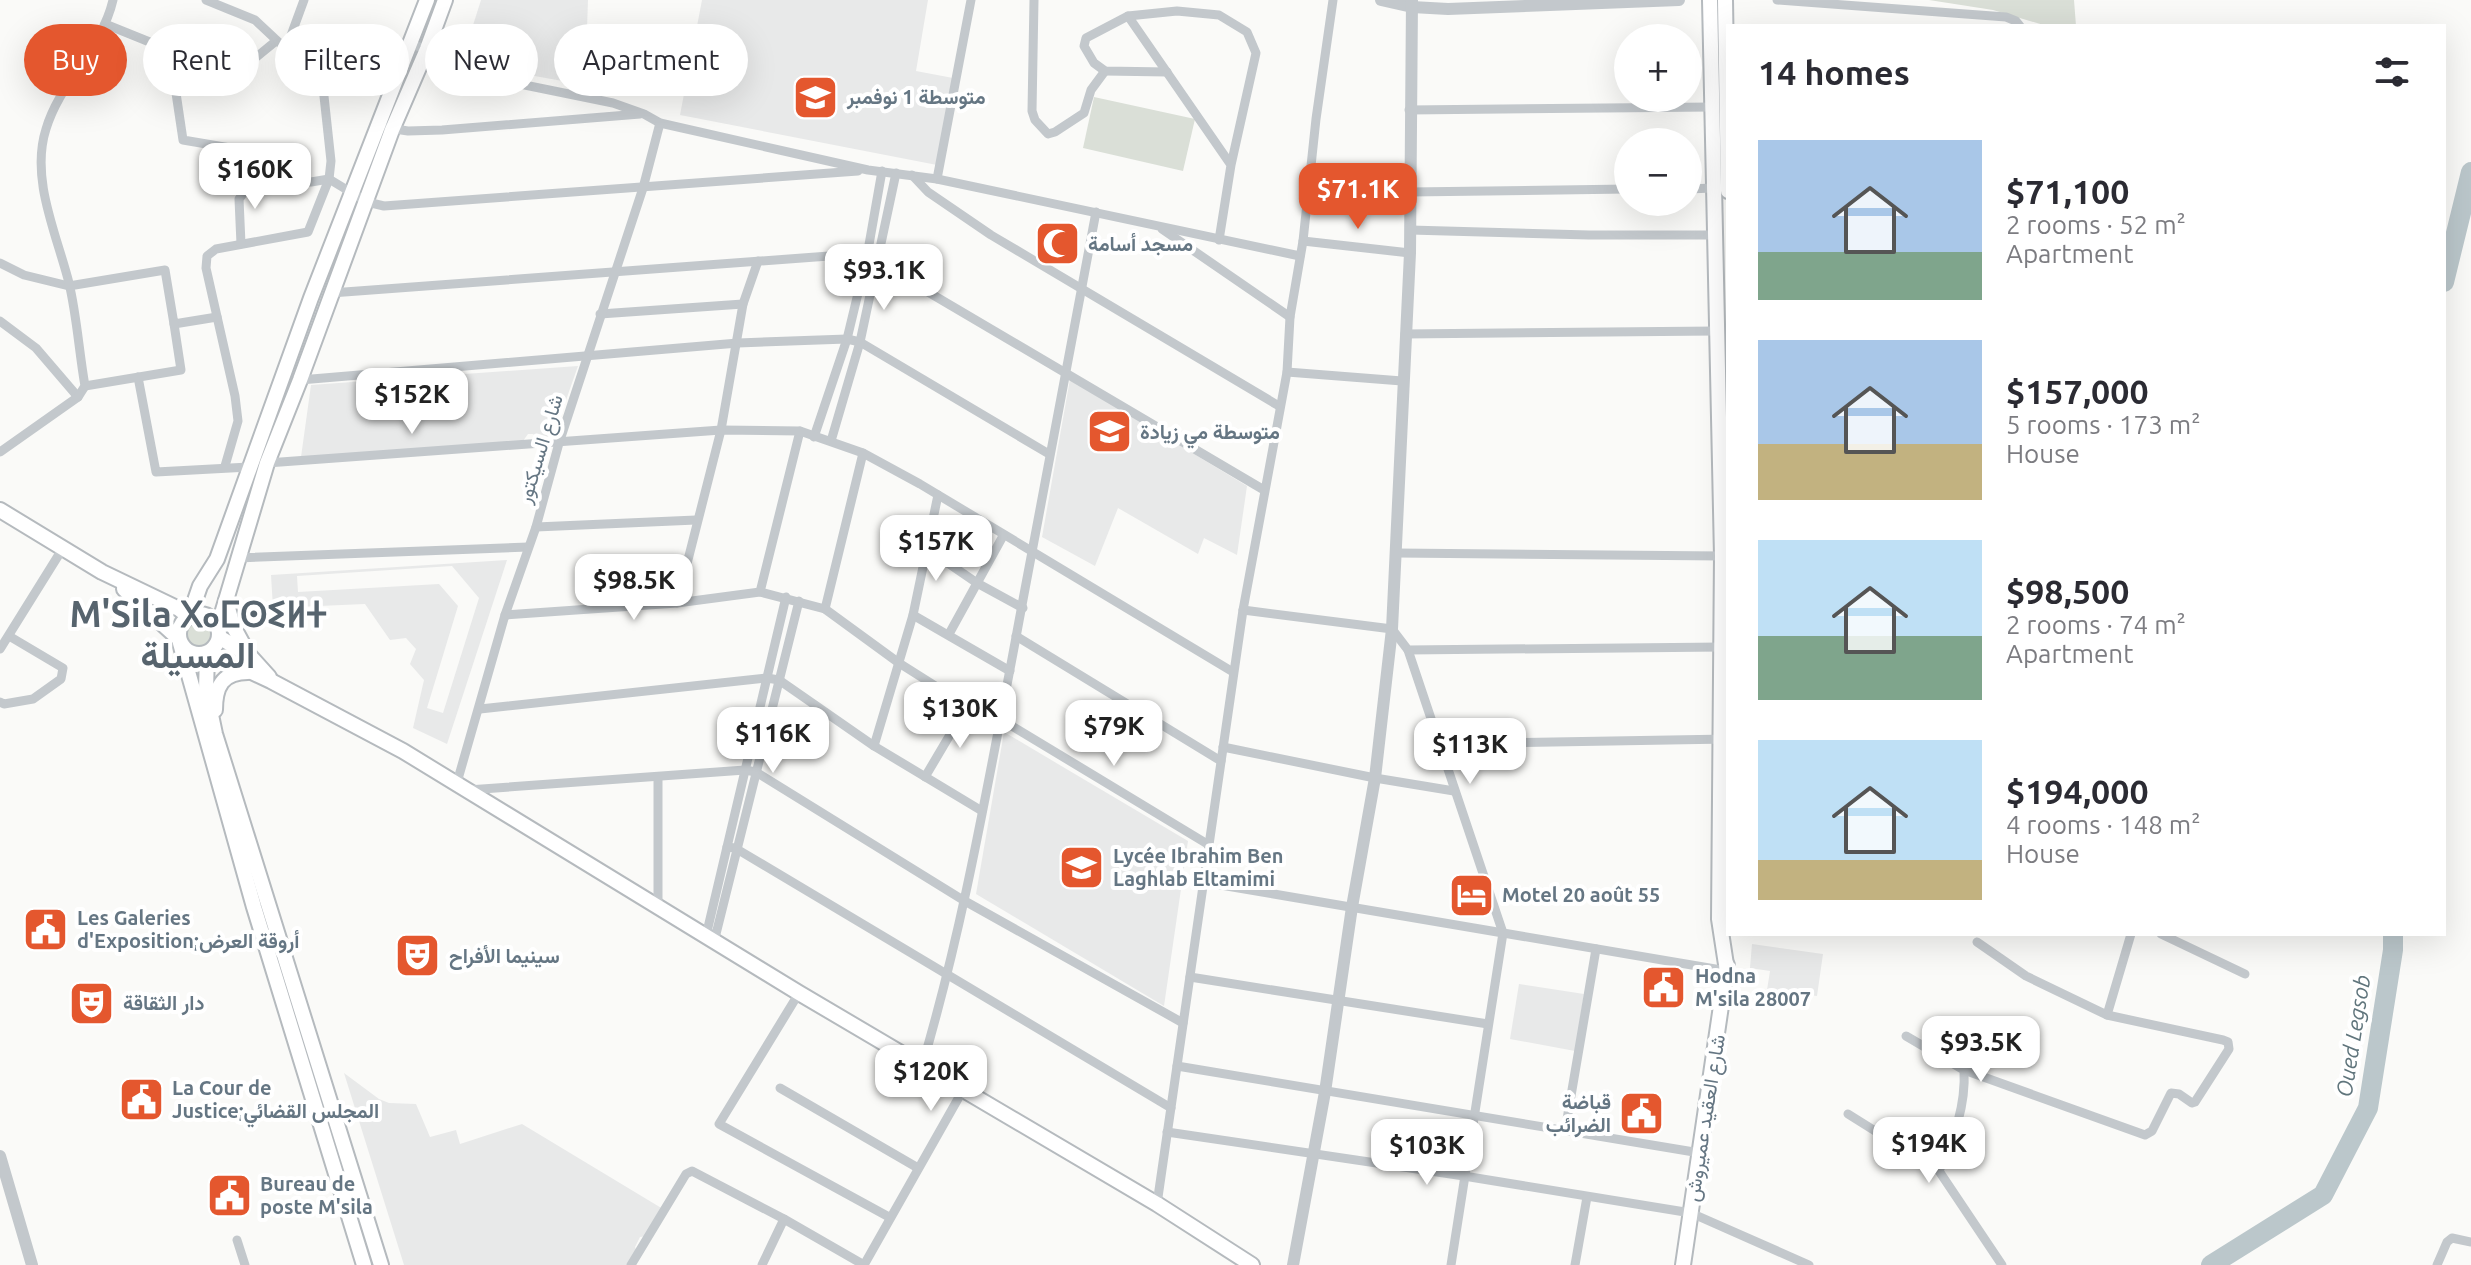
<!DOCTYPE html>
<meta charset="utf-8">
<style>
body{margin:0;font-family:Ubuntu,Vazirmatn,"Noto Sans Tifinagh",sans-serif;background:#f7f7f7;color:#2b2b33;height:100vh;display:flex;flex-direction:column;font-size:30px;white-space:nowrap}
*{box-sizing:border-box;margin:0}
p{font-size:26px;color:#7c7c81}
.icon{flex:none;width:44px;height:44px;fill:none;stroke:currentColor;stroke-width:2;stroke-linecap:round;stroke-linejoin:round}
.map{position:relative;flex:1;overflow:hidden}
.panel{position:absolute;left:1726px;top:24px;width:720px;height:912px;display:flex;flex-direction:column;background:#fff;border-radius:0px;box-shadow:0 8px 32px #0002}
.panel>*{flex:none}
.banner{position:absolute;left:24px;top:24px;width:760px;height:72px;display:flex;gap:16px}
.tools{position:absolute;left:1614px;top:24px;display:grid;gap:16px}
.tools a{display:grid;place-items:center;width:88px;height:88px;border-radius:50%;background:#fff;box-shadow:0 8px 32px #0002;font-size:40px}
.price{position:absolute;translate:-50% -68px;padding:0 18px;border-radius:16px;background:#fff;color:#222;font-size:26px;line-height:52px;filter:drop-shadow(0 2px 4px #0008)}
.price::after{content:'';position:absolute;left:50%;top:48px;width:24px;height:18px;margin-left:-12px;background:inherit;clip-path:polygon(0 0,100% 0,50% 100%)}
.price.current{background:#e4572e;color:#fff}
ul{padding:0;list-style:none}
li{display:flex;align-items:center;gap:24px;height:200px;padding:0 32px}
li span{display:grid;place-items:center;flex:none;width:224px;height:160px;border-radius:0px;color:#555}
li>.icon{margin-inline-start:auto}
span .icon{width:96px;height:96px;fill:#fffc;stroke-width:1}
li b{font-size:34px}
h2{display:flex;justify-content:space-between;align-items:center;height:96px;padding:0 32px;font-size:34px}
.tag{padding:0 28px;border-radius:36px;background:#fff;box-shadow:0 8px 32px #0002;font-size:28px;line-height:72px}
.tag.current{background:#e4572e;color:#fff}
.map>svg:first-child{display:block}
.built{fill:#e8e9e9;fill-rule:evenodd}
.green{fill:#dadfd7}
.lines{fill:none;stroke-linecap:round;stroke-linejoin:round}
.river{stroke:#bbc7cb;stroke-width:20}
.primary-casing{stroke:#b5babe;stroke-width:18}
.minor{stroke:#c3c8cc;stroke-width:9}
.tertiary{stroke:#c3c8cc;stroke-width:12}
.primary{stroke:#fff;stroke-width:14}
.labels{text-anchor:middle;stroke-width:8;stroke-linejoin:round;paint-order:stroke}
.poi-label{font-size:20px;font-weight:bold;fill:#657683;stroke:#fff;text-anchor:start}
.street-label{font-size:20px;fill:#657683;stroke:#fff}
.water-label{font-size:22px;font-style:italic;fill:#60757c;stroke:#fff}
.town-label{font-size:36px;font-weight:bold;fill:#57646e;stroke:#fff}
</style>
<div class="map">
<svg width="2471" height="1265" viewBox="0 0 2471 1265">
<rect width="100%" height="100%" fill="#fafaf8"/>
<g class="built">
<polygon points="481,0 588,0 585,85 461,63"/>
<polygon points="702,0 928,0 916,71 953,78 937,165 680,115"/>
<polygon points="578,366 553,437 539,439 533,434 528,434 523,441 301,457 311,385"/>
<polygon points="1070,379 1247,486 1237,555 1204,538 1198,554 1118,508 1095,566 1042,537"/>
<path d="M 507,560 L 447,744 L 413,728 L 424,680 L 410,664 L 416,649 L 406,638 L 390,640 L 365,604 L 273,608 L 271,575 ZM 452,566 L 479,598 L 443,713 L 427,708 L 458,606 L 439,584 L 298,592 L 297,576 Z"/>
<polygon points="1004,732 1188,841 1164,1006 976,894"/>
<polygon points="1752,944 1823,954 1817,996 1767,990 1770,971 1750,968"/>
<polygon points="1519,984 1584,994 1575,1051 1510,1039"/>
<polygon points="344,1073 379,1099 389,1103 416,1104 430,1137 456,1130 460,1144 522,1124 663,1209 648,1236 640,1237 635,1247 637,1253 629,1265 404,1265"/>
</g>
<g class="green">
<polygon points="1929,0 2074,0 2076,26 2047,26 1993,10"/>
<polygon points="1094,97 1195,119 1183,171 1083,148"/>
<circle cx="198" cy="634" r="15"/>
</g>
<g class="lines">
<g class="river">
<polyline points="2444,282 2471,172"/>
<polyline points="2211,1265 2323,1195 2368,1108 2393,950 2393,934"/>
</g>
<defs>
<g id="primary">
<polyline points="1710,0 1722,556 1719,919 1727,971"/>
<polyline points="1725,0 1728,191"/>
<polyline points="0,510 102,572 179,609 188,616"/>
<polyline points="124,589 178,638"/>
<polyline points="226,601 233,626 245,648"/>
<circle cx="199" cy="634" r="20"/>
<polyline points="190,615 200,586 217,559 311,298 427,0"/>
<polyline points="218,627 267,463 300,380 392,130 427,49 445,0"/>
<polyline points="219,637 250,656 269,677"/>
<polyline points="180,643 254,907 364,1265"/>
<polyline points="209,652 271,681 403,751 799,993 1157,1204 1252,1265"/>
<polyline points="207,653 206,691 215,734 381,1265"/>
<path d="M 215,710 C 215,687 222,672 248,672"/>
<polyline points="1683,1265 1727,965"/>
</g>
</defs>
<use href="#primary" class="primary-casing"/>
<g class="minor">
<polyline points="206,0 255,20 286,49 316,69 319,75 323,87 331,161 329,179 308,232 216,249 207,256 206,268 235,396 238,421 225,466"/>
<polyline points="1034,0 1032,111 1035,120 1048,134 1055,132 1084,113 1091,90 1105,71"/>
<polyline points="1777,0 2006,17 2016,21 2020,26"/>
<polyline points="1128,16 1086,38 1084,46 1094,63 1105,71 1167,72"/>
<polyline points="105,24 229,74 238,72 276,41"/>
<polyline points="410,44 427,49 461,72 613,103 644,114 660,123 868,170 937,179 1300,256"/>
<polyline points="165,47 176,93 183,140 236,149 257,175 269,180 311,182 329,179 367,202 384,206 858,171"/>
<polyline points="286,49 304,0"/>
<polyline points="176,93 229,74"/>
<polyline points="1409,110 1712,107"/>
<polyline points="388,128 408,131 442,130 640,114"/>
<polyline points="912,175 928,192 991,235 1279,406"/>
<polyline points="937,179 971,0"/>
<polyline points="1688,189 1713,188"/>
<polyline points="1410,192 1628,189"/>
<polyline points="1162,229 1290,317"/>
<polyline points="1410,230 1589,235 1714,235"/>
<polyline points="1219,240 1231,165 1256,53 1247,32 1219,15 1177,11 1128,16 1231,165"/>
<polyline points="1303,241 1410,253"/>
<polyline points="241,244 239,199 257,175"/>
<polyline points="0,263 24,275 69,286 165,270 174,324 217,317"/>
<polyline points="331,293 856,254 867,256 1264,490"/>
<polyline points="600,314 743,304"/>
<polyline points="0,321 36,348 78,397"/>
<polyline points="1405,334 1716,331"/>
<polyline points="1287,372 1402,381"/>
<polyline points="138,377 156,472 249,467"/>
<polyline points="300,380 738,343 847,339 860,342 1049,454"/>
<polyline points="85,386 181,370 174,324"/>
<polyline points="800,431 760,592 825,609 863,453"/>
<polyline points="814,437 847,339 867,256 882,171"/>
<polyline points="831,441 860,342 896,173"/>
<path d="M 0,452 L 78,397 L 85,386 C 79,352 77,317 69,283 C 57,235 30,179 46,129 C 60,82 102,48 113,0"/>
<polyline points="267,463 721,430 800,431 863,453 920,484 1233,672"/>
<polyline points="536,527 696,520"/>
<polyline points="926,548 977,583 1023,608"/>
<polyline points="1397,553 1722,556"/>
<polyline points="237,558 528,547"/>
<polyline points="677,603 721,430 743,304 758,261"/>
<polyline points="825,609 899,663 967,706 1002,720 1209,845"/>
<polyline points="1243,610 1392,629 1408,650 1722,647"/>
<polyline points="505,615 677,603 760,592"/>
<polyline points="913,615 1010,671"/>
<polyline points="949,634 1003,536"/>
<polyline points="1016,636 1221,761"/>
<polyline points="0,649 63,548"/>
<polyline points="1408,650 1503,933 1451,1265"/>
<polyline points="0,702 4,704 33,699 61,679 63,668 9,636"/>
<polyline points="480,709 767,678 779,680 874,746 982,811"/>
<polyline points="1441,744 1728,739"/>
<polyline points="874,746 913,615 938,495"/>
<polyline points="1223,747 1375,778 1454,791"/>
<polyline points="658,777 658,908"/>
<polyline points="925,777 967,706"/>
<polyline points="456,786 505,615 536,527 559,443 643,188 660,123"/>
<polyline points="468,790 745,770 756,772 963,900 1183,1023"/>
<polyline points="727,847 735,848 1171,1108"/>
<polyline points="1203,882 1727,971"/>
<polyline points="2161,934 2245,974"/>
<polyline points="706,936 786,597"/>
<polyline points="714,942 799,601"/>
<polyline points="1977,942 2026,976 2107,1015 2131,934"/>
<polyline points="1190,977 1488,1024"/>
<polyline points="799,993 719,1124 889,1217"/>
<path d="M 1906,1036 L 1964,1070 C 1966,1106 1954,1138 1939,1171"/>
<path d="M 922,1066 C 961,935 985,799 1011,664 C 1039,513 1068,362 1096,212"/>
<polyline points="1177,1066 1700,1153"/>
<polyline points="1964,1070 2145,1135 2152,1131 2171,1093 2179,1094 2192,1103 2195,1102 2229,1049 2228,1042 2223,1040 2107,1015"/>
<polyline points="780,1088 918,1168"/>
<polyline points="1848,1114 1939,1171 2002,1265"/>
<polyline points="1565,1131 1596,949"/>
<polyline points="1167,1132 1464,1176 1691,1213 1809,1265"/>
<polyline points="1157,1204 1243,610 1287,372 1290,317 1303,241 1316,119 1333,0"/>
<polyline points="237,1240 245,1265"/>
<polyline points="631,1265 686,1174 692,1171 784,1219 864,1265"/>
<polyline points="762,1265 784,1219"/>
<polyline points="864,1265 963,1090"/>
<polyline points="1575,1265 1587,1197"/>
<polyline points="2437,1265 2447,1242 2452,1238 2471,1242"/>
</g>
<g class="tertiary">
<polyline points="1381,0 1412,7 1448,9 1679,0"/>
<polyline points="0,1156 32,1265"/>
<polyline points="1293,1265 1325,1092 1352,907 1375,778 1392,629 1410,253 1412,0"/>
</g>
<use href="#primary" class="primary"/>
</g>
<defs>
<symbol id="school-square" viewBox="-11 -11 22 22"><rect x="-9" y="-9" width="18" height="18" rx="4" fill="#e4572e" stroke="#fff"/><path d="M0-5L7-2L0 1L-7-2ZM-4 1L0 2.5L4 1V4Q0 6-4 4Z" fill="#fff"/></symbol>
<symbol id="mosque-square" viewBox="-11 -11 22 22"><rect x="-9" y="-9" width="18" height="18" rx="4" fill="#e4572e" stroke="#fff"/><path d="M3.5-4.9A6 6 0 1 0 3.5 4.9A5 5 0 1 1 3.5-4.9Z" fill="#fff"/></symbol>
<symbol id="hotel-square" viewBox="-11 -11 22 22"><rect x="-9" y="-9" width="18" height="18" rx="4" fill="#e4572e" stroke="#fff"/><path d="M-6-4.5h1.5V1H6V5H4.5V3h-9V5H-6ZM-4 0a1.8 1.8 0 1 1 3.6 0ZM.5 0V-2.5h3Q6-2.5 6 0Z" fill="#fff"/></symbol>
<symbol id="civic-square" viewBox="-11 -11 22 22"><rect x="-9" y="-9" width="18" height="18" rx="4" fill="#e4572e" stroke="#fff"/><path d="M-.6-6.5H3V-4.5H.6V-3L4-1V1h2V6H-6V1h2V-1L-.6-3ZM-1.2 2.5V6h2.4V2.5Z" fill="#fff"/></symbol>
<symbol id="theatre-square" viewBox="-11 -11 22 22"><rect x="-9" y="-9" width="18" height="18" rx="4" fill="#e4572e" stroke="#fff"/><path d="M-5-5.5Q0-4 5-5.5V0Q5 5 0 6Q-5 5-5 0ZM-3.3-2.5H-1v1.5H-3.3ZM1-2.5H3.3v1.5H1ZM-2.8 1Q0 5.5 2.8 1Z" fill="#fff"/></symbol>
</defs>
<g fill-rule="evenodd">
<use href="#school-square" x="790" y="72" width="51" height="51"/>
<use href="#mosque-square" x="1032" y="218" width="51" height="51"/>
<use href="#school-square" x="1084" y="406" width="51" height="51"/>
<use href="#school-square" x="1056" y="842" width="51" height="51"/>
<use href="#hotel-square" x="1446" y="870" width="51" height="51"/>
<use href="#civic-square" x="20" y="904" width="51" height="51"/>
<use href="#theatre-square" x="392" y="930" width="51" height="51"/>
<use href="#civic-square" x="1638" y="962" width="51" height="51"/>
<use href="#theatre-square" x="66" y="978" width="51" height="51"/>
<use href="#civic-square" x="116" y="1074" width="51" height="51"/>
<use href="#civic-square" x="1616" y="1088" width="51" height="51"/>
<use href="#civic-square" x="204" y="1170" width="51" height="51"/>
</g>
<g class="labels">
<g class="poi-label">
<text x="847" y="104">متوسطة 1 نوفمبر</text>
<text x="1088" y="251">مسجد أسامة</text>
<text x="1140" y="439">متوسطة مي زيادة</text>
<text x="1113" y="863">Lycée Ibrahim Ben<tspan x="1113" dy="23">Laghlab Eltamimi</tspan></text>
<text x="1502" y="902">Motel 20 août 55</text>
<text x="77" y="925">Les Galeries<tspan x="77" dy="23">d'Exposition;أروقة العرض</tspan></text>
<text x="449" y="963">سينيما الأفراح</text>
<text x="1695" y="983">Hodna<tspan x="1695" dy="23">M'sila 28007</tspan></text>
<text x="123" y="1010">دار الثقاقة</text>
<text x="172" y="1095">La Cour de<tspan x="172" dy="23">Justice;المجلس القضائي</tspan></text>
<text x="1611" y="1109" text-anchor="end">قباضة<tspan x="1611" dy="23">الضرائب</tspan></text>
<text x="260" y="1191">Bureau de<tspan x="260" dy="23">poste M'sila</tspan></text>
</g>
<g class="street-label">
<text transform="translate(540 449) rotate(-73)" y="7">شارع السيكتور</text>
<text transform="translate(1705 1118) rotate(-81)" y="7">شارع العقيد عميروش</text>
</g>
<g class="water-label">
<text transform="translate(2353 1036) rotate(-81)" y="8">Oued Legsob</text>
</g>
<g class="town-label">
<text x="198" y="627">M'Sila ⵝⴰⵎⵙⵉⵍⵜ<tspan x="198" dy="41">المسيلة</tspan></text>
</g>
</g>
</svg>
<div class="tools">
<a>+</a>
<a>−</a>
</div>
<b class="price" style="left:255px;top:211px">$160K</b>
<b class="price current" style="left:1358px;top:231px">$71.1K</b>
<b class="price" style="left:884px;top:312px">$93.1K</b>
<b class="price" style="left:412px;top:436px">$152K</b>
<b class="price" style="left:936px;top:583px">$157K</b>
<b class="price" style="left:634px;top:622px">$98.5K</b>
<b class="price" style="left:960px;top:750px">$130K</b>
<b class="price" style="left:1114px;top:768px">$79K</b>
<b class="price" style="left:773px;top:775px">$116K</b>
<b class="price" style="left:1470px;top:786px">$113K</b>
<b class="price" style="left:1981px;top:1084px">$93.5K</b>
<b class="price" style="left:931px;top:1113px">$120K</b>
<b class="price" style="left:1929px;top:1185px">$194K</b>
<b class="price" style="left:1427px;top:1187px">$103K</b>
<div class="banner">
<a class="tag current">Buy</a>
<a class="tag">Rent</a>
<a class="tag">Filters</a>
<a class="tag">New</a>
<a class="tag">Apartment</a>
</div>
<section class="panel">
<h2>14 homes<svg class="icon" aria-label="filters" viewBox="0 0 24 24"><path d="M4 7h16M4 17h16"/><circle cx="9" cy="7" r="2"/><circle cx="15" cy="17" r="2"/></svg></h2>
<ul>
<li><span style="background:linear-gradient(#a9c7e8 70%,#7fa58c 0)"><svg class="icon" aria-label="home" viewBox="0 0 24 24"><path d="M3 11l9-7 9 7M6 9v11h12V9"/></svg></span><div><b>$71,100</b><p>2 rooms · 52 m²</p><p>Apartment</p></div></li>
<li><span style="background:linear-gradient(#a9c7e8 65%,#c2b280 0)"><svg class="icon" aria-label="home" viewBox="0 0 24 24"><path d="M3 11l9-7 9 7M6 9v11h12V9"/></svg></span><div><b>$157,000</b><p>5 rooms · 173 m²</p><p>House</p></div></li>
<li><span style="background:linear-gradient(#bfe0f5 60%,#7fa58c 0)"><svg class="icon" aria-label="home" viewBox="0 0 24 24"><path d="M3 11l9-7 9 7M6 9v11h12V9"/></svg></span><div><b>$98,500</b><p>2 rooms · 74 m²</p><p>Apartment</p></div></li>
<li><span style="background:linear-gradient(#bfe0f5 75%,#c2b280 0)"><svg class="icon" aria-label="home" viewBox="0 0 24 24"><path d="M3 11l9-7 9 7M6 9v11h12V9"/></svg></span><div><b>$194,000</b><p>4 rooms · 148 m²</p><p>House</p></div></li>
</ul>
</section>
</div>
